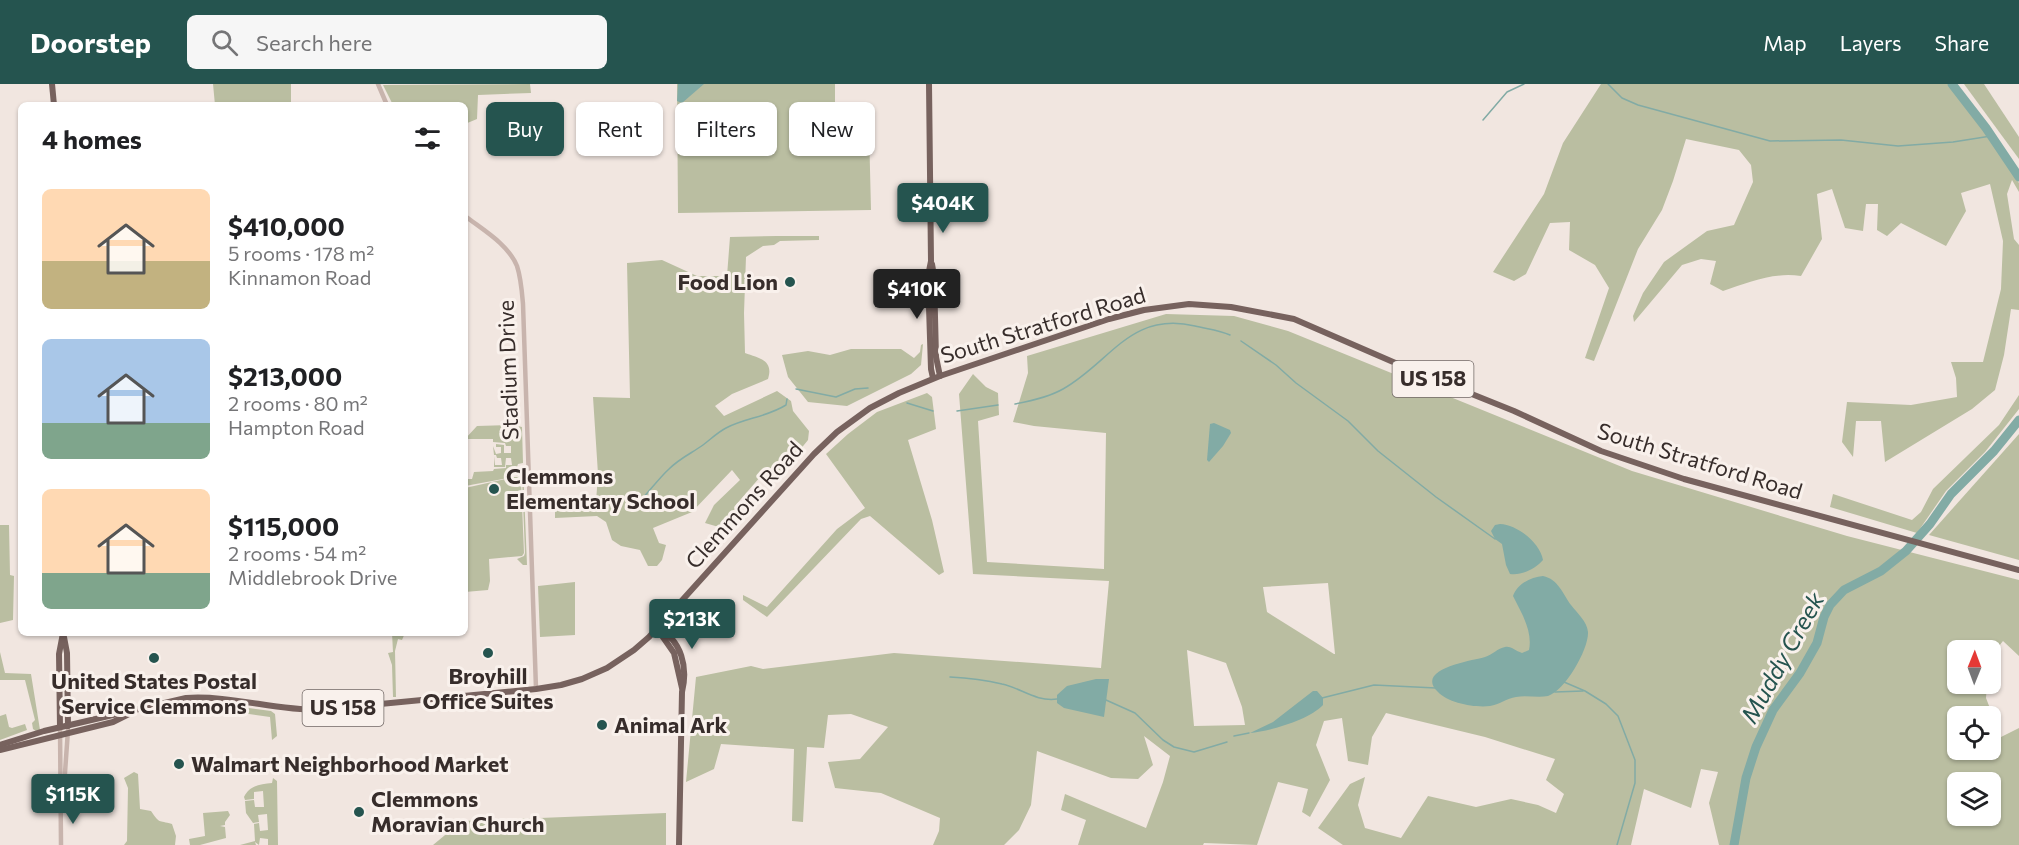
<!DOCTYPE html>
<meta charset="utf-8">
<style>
body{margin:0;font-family:Commissioner,sans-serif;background:#f6f6f6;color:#202124;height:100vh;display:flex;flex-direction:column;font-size:22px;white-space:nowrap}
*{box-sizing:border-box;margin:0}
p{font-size:20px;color:#757577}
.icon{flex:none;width:33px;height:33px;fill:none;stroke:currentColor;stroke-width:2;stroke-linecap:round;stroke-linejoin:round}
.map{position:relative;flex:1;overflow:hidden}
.panel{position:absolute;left:18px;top:18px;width:450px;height:534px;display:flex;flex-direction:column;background:#fff;border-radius:9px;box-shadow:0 2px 4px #0004}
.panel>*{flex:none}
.guide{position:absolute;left:486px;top:18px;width:570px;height:54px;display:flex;gap:12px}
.needle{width:39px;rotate:1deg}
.buttons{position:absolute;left:1947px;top:556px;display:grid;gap:12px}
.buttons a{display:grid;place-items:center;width:54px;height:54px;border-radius:9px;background:#fff;box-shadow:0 2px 4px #0004;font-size:30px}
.price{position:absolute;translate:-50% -51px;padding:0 14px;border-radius:6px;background:#25544f;color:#fff;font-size:20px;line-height:39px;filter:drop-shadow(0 2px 3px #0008)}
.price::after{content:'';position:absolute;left:50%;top:36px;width:18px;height:14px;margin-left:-9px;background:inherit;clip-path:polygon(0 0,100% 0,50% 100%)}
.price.active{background:#222;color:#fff}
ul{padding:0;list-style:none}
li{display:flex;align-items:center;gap:18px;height:150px;padding:0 24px}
li span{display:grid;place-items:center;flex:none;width:168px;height:120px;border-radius:9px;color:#555}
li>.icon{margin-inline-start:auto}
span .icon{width:72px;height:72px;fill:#fffc;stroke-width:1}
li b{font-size:26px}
h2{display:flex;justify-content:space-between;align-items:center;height:72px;padding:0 24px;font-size:26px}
.pill{padding:0 21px;border-radius:9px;background:#fff;box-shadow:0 2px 4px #0004;font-size:21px;line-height:54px}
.pill.active{background:#25544f;color:#fff}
header{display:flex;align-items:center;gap:36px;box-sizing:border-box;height:84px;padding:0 30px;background:#25544f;color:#fff}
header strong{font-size:28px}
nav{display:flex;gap:33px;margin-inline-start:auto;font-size:21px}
.search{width:420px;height:54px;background:#f6f6f6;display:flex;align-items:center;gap:15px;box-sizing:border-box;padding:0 21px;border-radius:9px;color:#757577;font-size:22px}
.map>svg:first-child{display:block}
.green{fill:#babea1;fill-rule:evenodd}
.water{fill:#82aba5}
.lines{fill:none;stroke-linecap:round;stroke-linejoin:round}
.stream{stroke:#82aba5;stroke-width:1.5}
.river{stroke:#82aba5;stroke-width:9}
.minor{stroke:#c8b4ad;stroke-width:4.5}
.major{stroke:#77625e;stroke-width:6}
.poi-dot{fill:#25544f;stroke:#f9f1ec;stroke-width:2}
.labels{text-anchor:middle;stroke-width:6;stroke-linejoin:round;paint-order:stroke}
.shield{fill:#f9f1ec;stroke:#716865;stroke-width:1.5}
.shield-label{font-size:21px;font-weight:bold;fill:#372d2b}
.poi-label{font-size:22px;font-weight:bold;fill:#372d2b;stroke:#f9f1ec;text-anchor:start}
.street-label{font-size:22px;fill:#372d2b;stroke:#f9f1ec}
.water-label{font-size:24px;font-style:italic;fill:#25544f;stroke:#f9f1ec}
</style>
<header>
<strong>Doorstep</strong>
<div class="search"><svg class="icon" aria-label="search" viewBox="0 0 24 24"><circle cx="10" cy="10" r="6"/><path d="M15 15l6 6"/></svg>Search here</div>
<nav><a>Map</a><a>Layers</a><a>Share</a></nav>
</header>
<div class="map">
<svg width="2019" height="761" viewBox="0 0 2019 761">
<rect width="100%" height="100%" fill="#f1e6e0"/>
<g class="green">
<polygon points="213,0 291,0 291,21 215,21"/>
<polygon points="530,0 531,9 478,11 477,35 465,40 465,21 393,21 383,1"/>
<polygon points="677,0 835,0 835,41 837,46 869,45 871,126 678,129"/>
<path d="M 1601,0 L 1948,0 L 1985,48 L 2019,99 L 2019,108 L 2012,96 L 2007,110 L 2014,155 L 2019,161 L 2019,226 L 2011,225 L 2004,271 L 1995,306 L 1972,325 L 1885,378 L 1881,337 L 1856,337 L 1853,373 L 1842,358 L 1847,318 L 1911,321 L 1957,313 L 1956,294 L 1951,278 L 1983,278 L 2001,205 L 2003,157 L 1990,100 L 1961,109 L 1966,127 L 1946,162 L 1901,139 L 1887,152 L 1877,146 L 1878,120 L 1866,120 L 1863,147 L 1845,144 L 1832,105 L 1817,110 L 1822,155 L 1801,192 C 1773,188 1749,198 1723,207 L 1710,200 L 1716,177 L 1701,175 L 1682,181 L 1634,238 L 1633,232 L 1643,209 L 1664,178 L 1707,147 L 1734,141 L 1753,98 L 1751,81 L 1739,66 L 1686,55 L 1673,97 L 1662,126 L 1638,165 L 1594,277 L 1585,274 L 1609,204 L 1595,181 L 1569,166 L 1570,138 L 1550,139 L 1526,190 L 1514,197 L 1493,188 L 1544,110 L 1563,59 Z"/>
<polygon points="1964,0 1984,0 2019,53 2019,75"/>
<path d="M 777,152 L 819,152 L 819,156 L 780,157 L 774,161 L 763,162 L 746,173 L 744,229 L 745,269 C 759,274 774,276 768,295 L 732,310 L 715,322 L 724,332 L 777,307 L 791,317 L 793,327 L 809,347 L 808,356 L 778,393 L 761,392 L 734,423 L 737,436 L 729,446 L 705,439 L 714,421 L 740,396 L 732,386 L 692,428 L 653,444 L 659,459 L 666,461 L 662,476 L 657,482 L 648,482 L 640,466 L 621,462 L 612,456 L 606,438 L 597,432 L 555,434 L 555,425 L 596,418 L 598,390 L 593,313 L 630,314 L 627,179 L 662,176 L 697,192 L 727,192 L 730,153 Z"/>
<path d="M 1166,230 L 1234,232 L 1288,247 L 1632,387 L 1847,452 L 2019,496 L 2019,572 L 2003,557 L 1991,572 L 1990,567 L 1958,567 L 1958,600 L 1987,600 L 1986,614 L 2001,653 L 2019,644 L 2019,641 L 2019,761 L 1719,761 L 1709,719 L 1718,688 L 1701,685 L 1691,724 L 1644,705 L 1631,761 L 1343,761 L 1318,744 L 1350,700 L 1365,693 L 1358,721 L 1365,744 L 1401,754 L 1428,712 L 1476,723 L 1511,715 L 1538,721 L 1556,729 L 1564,710 L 1546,696 L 1555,675 L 1485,653 L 1386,629 L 1372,653 L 1368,681 L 1348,677 L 1342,634 L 1324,637 L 1316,661 L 1330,696 L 1310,733 L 1302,728 L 1308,705 L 1278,698 L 1257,761 L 1204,759 L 1203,761 L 1078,761 L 1086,736 L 1061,726 L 1065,710 L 1146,744 L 1163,698 L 1170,672 L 1144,652 L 1153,681 L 1138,695 L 1111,694 L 1037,667 L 1031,721 L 1019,746 L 1004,761 L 933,761 L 939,747 L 940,734 L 881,709 L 835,704 L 828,678 L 860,675 L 888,643 L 851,630 L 828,631 L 824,664 L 807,663 L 803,738 L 792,737 L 794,665 L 721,660 L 714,685 L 686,698 L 696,593 L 751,582 L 763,585 L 894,569 L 1101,584 L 1109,497 L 973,490 L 959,310 L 973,290 L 986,303 L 998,309 L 999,331 L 978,337 L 987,478 L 1104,485 L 1106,349 L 1034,342 L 1013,338 L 1028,289 L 1027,272 ZM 1328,499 L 1335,570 L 1334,570 L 1267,528 L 1263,503 ZM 1187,566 L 1226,579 L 1242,623 L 1245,641 L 1194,642 ZM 1958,633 L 1990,633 L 1990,666 L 1958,666 ZM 1958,699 L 1990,699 L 1990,732 L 1958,732 Z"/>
<polygon points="923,260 921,281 911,290 847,322 808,318 788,293 782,271 808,267 830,271 851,265 901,265 914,274 920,268 921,261"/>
<polygon points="927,309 932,313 936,345 908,356 932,436 944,488 939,491 870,432 861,435 767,533 743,516 743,511 767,523 837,445 865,424 826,370 848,350 877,328"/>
<polygon points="2019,311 2019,325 1985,368 1946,407 1917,449 1830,423 1833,410 1912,436 1921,428 1933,405 1999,341"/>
<polygon points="512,341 522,343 523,379 518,380 517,383 523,383 527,481 523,481 517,475 524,472 525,469 522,393 513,390 503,395 465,402 465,395 472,395 474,388 493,387 494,385 506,384 506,381 512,381 511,374 506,374 505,383 494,383 494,372 495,381 502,381 501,374 497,374 496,371 494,371 493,362 496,370 501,369 501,363 496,363 496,360 504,361 504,369 511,369 511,362 506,362 505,359 493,358 493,355 465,355 477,342"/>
<polygon points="2019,350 2019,476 1929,451"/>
<polygon points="514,393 519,393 521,397 524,469 522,472 489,475 490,497 488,506 465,508 465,404"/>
<polygon points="0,441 9,441 10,491 14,492 13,536 0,539"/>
<polygon points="575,498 575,551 540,553 538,502"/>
<polygon points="392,549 405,549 402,556 398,555 395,567 396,613 393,613 392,581 388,569 393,568"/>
<polygon points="0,568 5,589 31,590 40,646 36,647 33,645 32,639 35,636 25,596 0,596"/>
<polygon points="191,618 212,619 271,627 275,630 277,652 272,656 270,633 193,622 212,623 187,621"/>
<polygon points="6,630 9,643 12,644 25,640 27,646 0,656 0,632"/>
<path d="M 134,688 L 138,690 L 140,725 L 151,727 C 160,740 158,736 172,740 L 176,752 L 175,761 L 124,761 L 127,757 L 128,704 L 124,694 Z"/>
<path d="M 273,694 L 277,697 L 278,761 L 268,761 L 268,755 L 260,754 L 259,761 L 255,758 L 256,761 L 240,761 L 255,757 L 254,740 L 259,739 L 260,747 L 268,746 L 267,730 L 258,731 L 259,738 L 253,739 L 246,729 L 245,717 L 254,716 L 255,723 L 264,723 L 263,707 L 254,708 L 254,715 L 245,716 L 244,713 C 249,702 260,700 272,699 Z"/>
<polygon points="228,727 230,731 225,738 225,741 220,742 225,743 226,754 200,761 190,761 189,755 205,752 203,729"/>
<polygon points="666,729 666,761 433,761 462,737"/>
</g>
<g class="water">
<polygon points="678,0 704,0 682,19 677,17"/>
<polygon points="1214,339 1230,346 1231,349 1223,362 1209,378 1207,376 1210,340"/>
<path d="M 1500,440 C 1518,441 1540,459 1543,476 C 1535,485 1521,492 1510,490 L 1506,481 L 1502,460 L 1495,455 L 1491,447 L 1495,441 Z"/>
<path d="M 1543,492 C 1558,495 1563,510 1571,521 C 1577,529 1587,537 1588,548 C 1589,565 1565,607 1548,612 C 1538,614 1526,611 1516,613 C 1507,614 1499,621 1490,622 C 1475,624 1448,619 1438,608 C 1414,585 1471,577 1485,573 C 1492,571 1498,564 1505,563 C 1512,562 1515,567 1522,569 L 1529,566 C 1533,547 1521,528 1513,512 C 1517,500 1531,493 1543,492 Z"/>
<polygon points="1096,595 1109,595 1104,633 1064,624 1057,619 1057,611 1067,602"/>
<path d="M 1313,607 L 1317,607 L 1323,614 L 1323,621 C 1309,636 1270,647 1250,649 L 1273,638 Z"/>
</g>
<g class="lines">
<g class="stream">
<polyline points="1608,0 1622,14 1638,21 1770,57 1841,56 1898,62 1953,58 1991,52"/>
<polyline points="1483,36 1507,8 1524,0"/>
<polyline points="1241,257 1276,281 1296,299 1348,337 1378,367 1436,413 1495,455"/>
<polyline points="796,305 836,313 855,305 868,304"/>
<polyline points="907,319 933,327"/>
<path d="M 1015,320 C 1031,317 1049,313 1063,305 C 1111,278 1130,227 1195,242 C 1207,245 1219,246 1230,251"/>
<polyline points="957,327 998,321"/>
<path d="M 635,422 C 648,410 657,396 669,385 C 680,374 692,369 703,361 C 711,355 718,348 726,344 C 745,334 767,333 786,321 L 787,315"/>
<path d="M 950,593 C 968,594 985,596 1002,600 C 1021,604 1036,618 1057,615"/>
<polyline points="1564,598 1585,607 1606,620 1618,632 1635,676 1635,699 1617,761"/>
<polyline points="1555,608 1583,607"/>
<polyline points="1322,614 1374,601 1436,604"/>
<polyline points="1106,616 1135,629 1163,656 1174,663 1194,668 1227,658"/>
<polyline points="1234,652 1249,649"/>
</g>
<g class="river">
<polyline points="1952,0 1986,44 2019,93"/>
<polyline points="1734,761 1746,694 1756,663 1773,626 1800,589 1817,559 1824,533 1830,521 1844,506 1881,487 1906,467 1930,440 1951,410 1994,367 2019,336"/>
</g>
<g class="minor">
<polyline points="378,0 387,21"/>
<path d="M 465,132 C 483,146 508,160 517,182 C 521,194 522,208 523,220 L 536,605"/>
<polyline points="60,643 61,761"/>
<polyline points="61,721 63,717 68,646"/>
</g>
<g class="major">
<polyline points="52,0 54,21"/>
<polyline points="929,0 931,177 928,192 931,285 933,294"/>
<polyline points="932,180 934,192 936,273 940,292"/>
<path d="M 658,545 C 682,556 688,584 682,608 L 679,761"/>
<polyline points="658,546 674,569 682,604"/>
<polyline points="64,553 67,569 68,642"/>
<polyline points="60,643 59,570 63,549"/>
<path d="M 0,661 L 44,647 L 186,614 C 230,611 274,626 318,626 L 536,605 L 561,601 L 582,595 L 607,584 L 634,566 L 649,553 L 814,370 L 837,348 L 870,324 L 899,309 L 940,292 L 1109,235 L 1144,226 L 1189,220 L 1231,223 L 1294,235 L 1407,284 L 1514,327 L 1601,367 L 1684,395 L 2019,486"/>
<polyline points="0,666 113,638 129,630"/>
</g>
</g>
<g class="poi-dot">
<circle cx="790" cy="198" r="6"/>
<circle cx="494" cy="405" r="6"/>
<circle cx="488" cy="569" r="6"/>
<circle cx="154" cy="574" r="6"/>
<circle cx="602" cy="641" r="6"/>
<circle cx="179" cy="680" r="6"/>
<circle cx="359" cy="728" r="6"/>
</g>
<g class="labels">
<g class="shield">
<rect x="1392.5" y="277" width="81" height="36" rx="4.5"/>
<rect x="302.5" y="606" width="81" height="36" rx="4.5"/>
</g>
<g class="shield-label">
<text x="1433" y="302">US 158</text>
<text x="343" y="631">US 158</text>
</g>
<g class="poi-label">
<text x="778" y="206" text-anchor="end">Food Lion</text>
<text x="506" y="400">Clemmons<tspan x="506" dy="25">Elementary School</tspan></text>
<text x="488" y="600" text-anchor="middle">Broyhill<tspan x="488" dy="25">Office Suites</tspan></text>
<text x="154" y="605" text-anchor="middle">United States Postal<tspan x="154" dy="25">Service Clemmons</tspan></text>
<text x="614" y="649">Animal Ark</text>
<text x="191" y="688">Walmart Neighborhood Market</text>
<text x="371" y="723">Clemmons<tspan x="371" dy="25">Moravian Church</tspan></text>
</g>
<g class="street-label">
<text transform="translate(1043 241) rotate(-17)" y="8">South Stratford Road</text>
<text transform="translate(508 286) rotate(-92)" y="8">Stadium Drive</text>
<text transform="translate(1700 377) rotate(17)" y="8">South Stratford Road</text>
<text transform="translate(744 421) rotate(-48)" y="8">Clemmons Road</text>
</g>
<g class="water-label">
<text transform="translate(1783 574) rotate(-61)" y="8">Muddy Creek</text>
</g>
</g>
</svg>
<div class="buttons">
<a><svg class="needle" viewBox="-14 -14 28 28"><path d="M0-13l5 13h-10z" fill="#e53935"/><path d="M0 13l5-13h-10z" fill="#757577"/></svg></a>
<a><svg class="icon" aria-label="locate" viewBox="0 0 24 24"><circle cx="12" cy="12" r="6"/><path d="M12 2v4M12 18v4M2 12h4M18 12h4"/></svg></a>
<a><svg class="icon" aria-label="layers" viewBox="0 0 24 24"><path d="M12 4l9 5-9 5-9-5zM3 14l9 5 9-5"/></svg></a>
</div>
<b class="price" style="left:943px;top:150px">$404K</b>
<b class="price active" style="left:917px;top:236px">$410K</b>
<b class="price" style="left:692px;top:566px">$213K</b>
<b class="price" style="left:73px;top:741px">$115K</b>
<div class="guide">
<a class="pill active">Buy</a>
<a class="pill">Rent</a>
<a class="pill">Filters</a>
<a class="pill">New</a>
</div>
<section class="panel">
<h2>4 homes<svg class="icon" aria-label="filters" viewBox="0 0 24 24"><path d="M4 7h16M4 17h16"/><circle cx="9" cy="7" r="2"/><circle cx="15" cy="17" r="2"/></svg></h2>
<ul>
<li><span style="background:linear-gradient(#ffd9b3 60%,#c2b280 0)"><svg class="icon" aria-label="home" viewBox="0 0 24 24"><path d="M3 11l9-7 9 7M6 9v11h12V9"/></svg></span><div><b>$410,000</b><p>5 rooms · 178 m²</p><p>Kinnamon Road</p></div></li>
<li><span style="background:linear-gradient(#a9c7e8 70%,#7fa58c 0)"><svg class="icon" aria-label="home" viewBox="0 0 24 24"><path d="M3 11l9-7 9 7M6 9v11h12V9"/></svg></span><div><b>$213,000</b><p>2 rooms · 80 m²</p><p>Hampton Road</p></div></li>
<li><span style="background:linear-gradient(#ffd9b3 70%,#7fa58c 0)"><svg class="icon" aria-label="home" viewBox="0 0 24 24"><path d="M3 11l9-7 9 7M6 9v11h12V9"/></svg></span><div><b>$115,000</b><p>2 rooms · 54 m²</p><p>Middlebrook Drive</p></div></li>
</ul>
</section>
</div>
